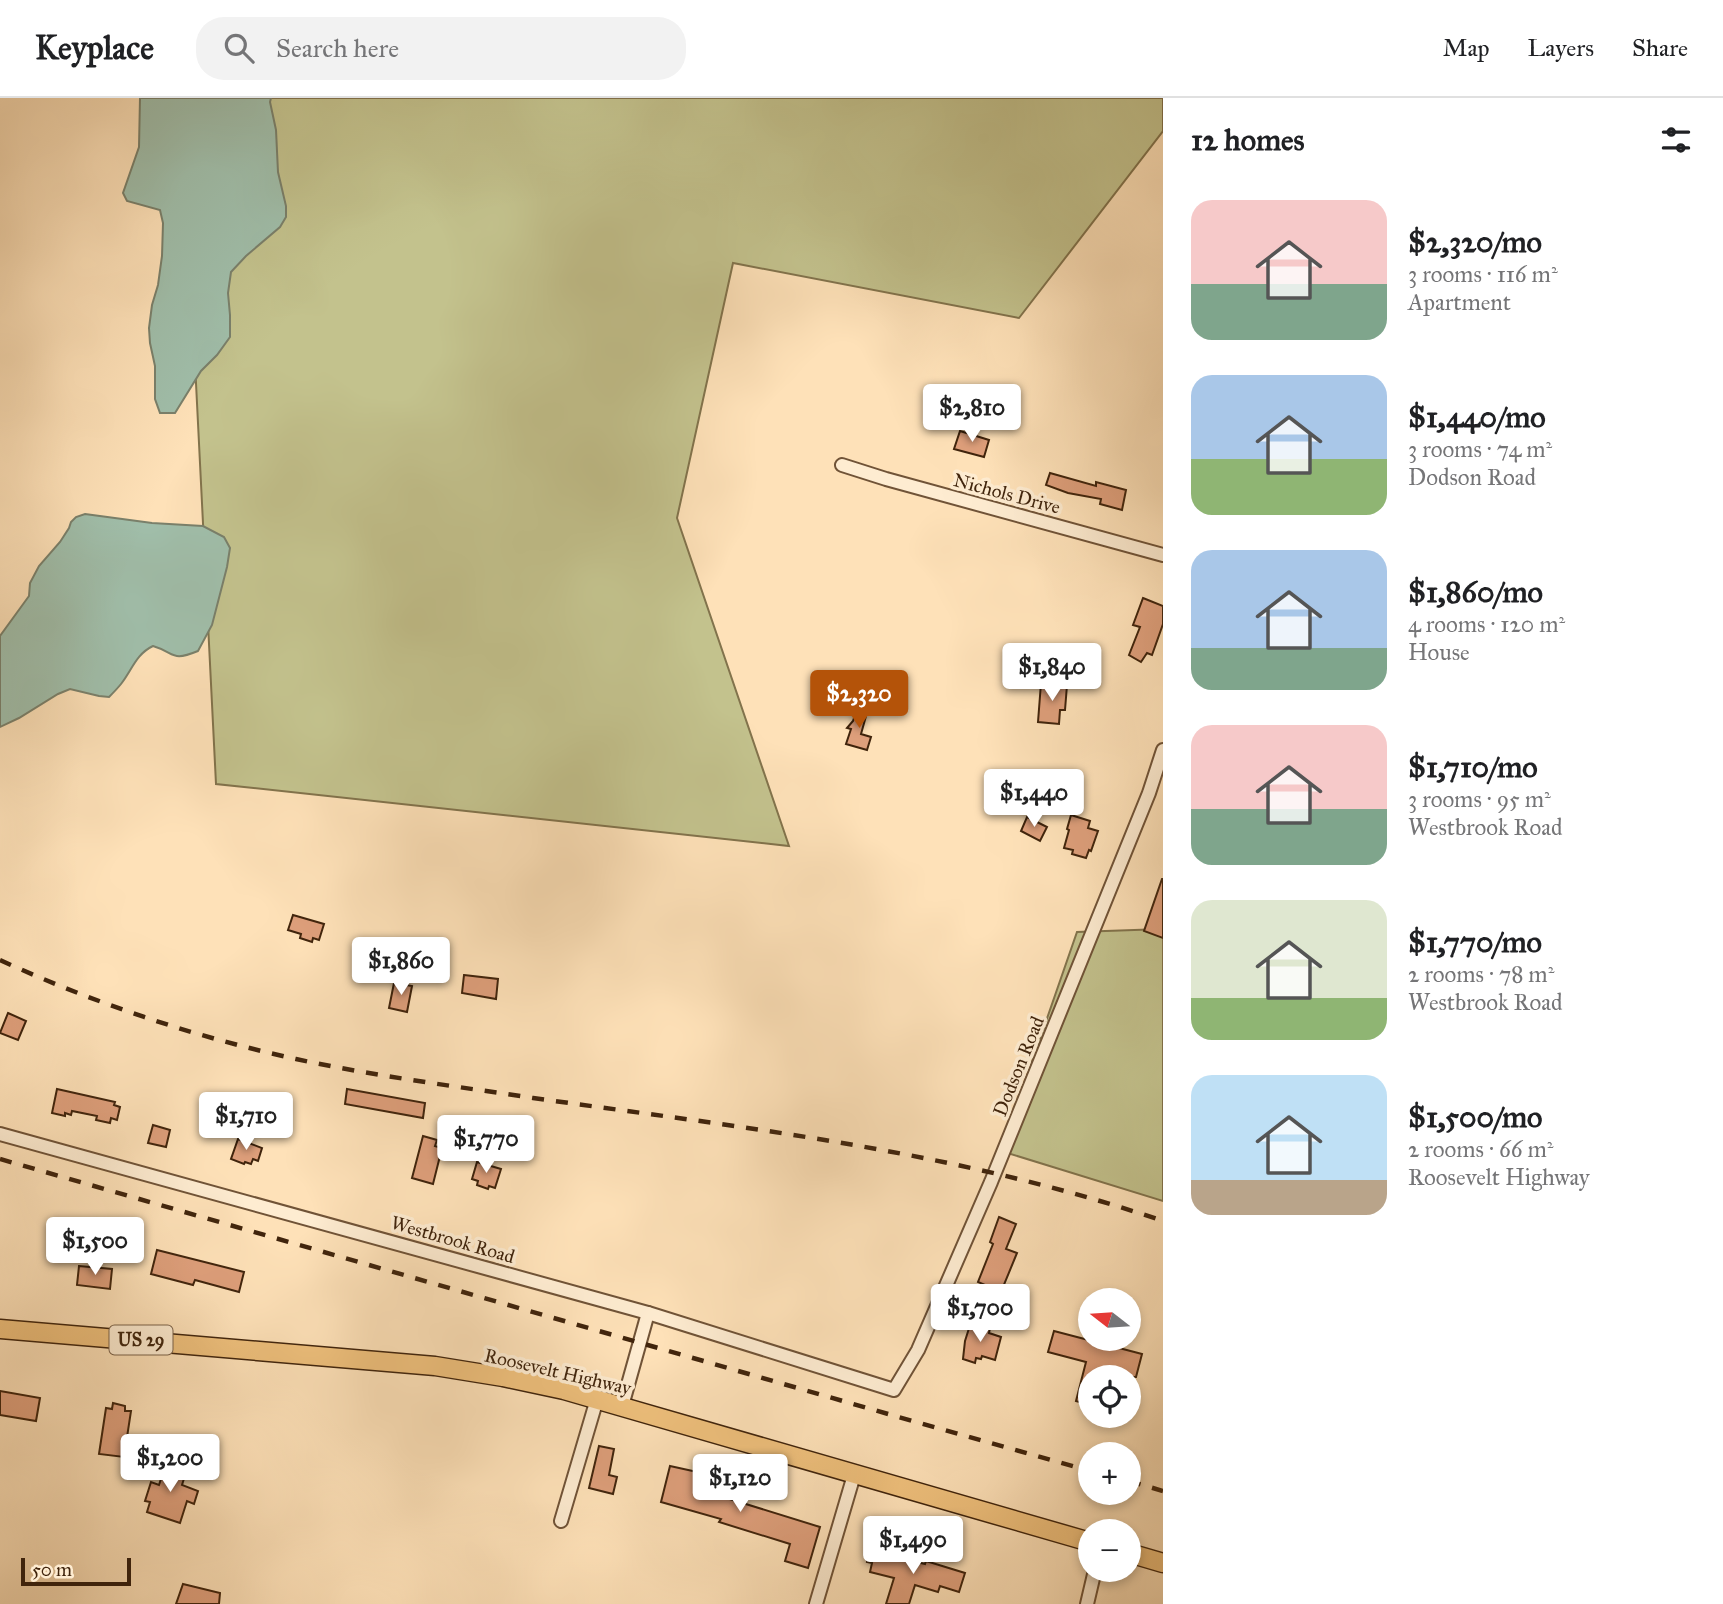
<!DOCTYPE html>
<meta charset="utf-8">
<style>
body{margin:0;font-family:"IM FELL Great Primer",serif;background:#f2f2f2;color:#202124;height:100vh;display:flex;flex-direction:column;font-size:26px;white-space:nowrap}
*{box-sizing:border-box;margin:0}
p{font-size:23px;color:#757577}
.icon{flex:none;width:38px;height:38px;fill:none;stroke:currentColor;stroke-width:2;stroke-linecap:round;stroke-linejoin:round}
.map{position:relative;flex:1;overflow:hidden}
.sheet{display:flex;flex-direction:column;background:#fff;width:560px}
.sheet>*{flex:none}
.needle{width:46px;rotate:287deg}
.buttons{position:absolute;left:1078px;top:1190px;display:grid;gap:14px}
.buttons a{display:grid;place-items:center;width:63px;height:63px;border-radius:50%;background:#fff;box-shadow:0 4px 10px #0003;font-size:35px}
.scale{position:absolute;left:21px;bottom:18px;width:110px;box-sizing:border-box;padding-left:7px;border:4px solid #40240c;border-top:0;font-size:19px;line-height:24px;white-space:nowrap;color:#40240c;-webkit-text-stroke:5px #feecd1;paint-order:stroke}
.price{position:absolute;translate:-50% -60px;padding:0 16px;border-radius:7px;background:#fff;color:#222;font-size:23px;line-height:46px;filter:drop-shadow(0 2px 4px #0008)}
.price::after{content:'';position:absolute;left:50%;top:42px;width:21px;height:16px;margin-left:-10px;background:inherit;clip-path:polygon(0 0,100% 0,50% 100%)}
.price.selected{background:#b45309;color:#fff}
ul{padding:0;list-style:none}
li{display:flex;align-items:center;gap:21px;height:175px;padding:0 28px}
li span{display:grid;place-items:center;flex:none;width:196px;height:140px;border-radius:21px;color:#555}
li>.icon{margin-inline-start:auto}
span .icon{width:84px;height:84px;fill:#fffc;stroke-width:1}
li b{font-size:30px}
h2{display:flex;justify-content:space-between;align-items:center;height:84px;padding:0 28px;font-size:30px}
header{display:flex;align-items:center;gap:42px;box-sizing:border-box;height:98px;padding:0 35px;background:#fff;border-bottom:2px solid #e0e0e0}
header strong{font-size:33px}
nav{display:flex;gap:38px;margin-inline-start:auto;font-size:24px}
.search{width:490px;height:63px;background:#f2f2f2;display:flex;align-items:center;gap:18px;box-sizing:border-box;padding:0 24px;border-radius:28px;color:#757577;font-size:26px}
main{display:flex;flex:1;min-height:0}
.map>svg:first-child{display:block}
.green{fill:#c3c28d;stroke:#82734c;stroke-width:2}
.water{fill:#a0beaa;stroke:#7a806b;stroke-width:2}
.building{fill:#de9f7b;stroke:#40240c;stroke-width:2}
.lines{fill:none;stroke-linecap:round;stroke-linejoin:round}
.minor-casing{stroke:#705337;stroke-width:16}
.primary-casing{stroke:#40240c;stroke-width:21}
.minor{stroke:#feecd1;stroke-width:12}
.primary{stroke:#efc07c;stroke-width:18}
.rail{stroke:#40240c;stroke-width:4.5;stroke-dasharray:12 12;stroke-linecap:butt}
.labels{text-anchor:middle;stroke-width:7;stroke-linejoin:round;paint-order:stroke}
.shield{fill:#feecd1;stroke:#796047;stroke-width:2}
.shield-label{font-size:18px;font-weight:bold;fill:#40240c}
.street-label{font-size:19px;fill:#40240c;stroke:#feecd1}
</style>
<header>
<strong>Keyplace</strong>
<div class="search"><svg class="icon" aria-label="search" viewBox="0 0 24 24"><circle cx="10" cy="10" r="6"/><path d="M15 15l6 6"/></svg>Search here</div>
<nav><a>Map</a><a>Layers</a><a>Share</a></nav>
</header>
<main>
<div class="map">
<svg width="1163" height="1506" viewBox="0 0 1163 1506">
<rect width="100%" height="100%" fill="#fee1b8"/>
<filter id="stains"><feTurbulence type="fractalNoise" baseFrequency=".00286" numOctaves="4"/><feColorMatrix values="0 0 0 0 .2 0 0 0 0 .09 0 0 0 0 .02 0 0 0 .5 -.17"/></filter>
<radialGradient id="worn" r=".72"><stop offset=".6" stop-color="#630" stop-opacity="0"/><stop offset="1" stop-color="#630" stop-opacity=".3"/></radialGradient>
<g class="green">
<polygon points="176,0 1163,0 1163,33 1019,220 733,165 677,420 789,748 216,686 194,245"/>
<polygon points="1163,831 1163,1103 1001,1053 1077,834"/>
</g>
<g class="water">
<polygon points="140,0 271,0 270,4 276,32 278,74 286,108 286,119 280,129 246,158 231,174 228,195 230,217 230,239 217,257 201,273 175,315 160,315 155,301 155,268 150,245 149,230 152,207 158,187 162,158 163,125 160,112 127,103 123,95 139,49"/>
<path d="M 85,416 L 152,425 L 203,428 L 224,439 L 230,450 L 227,469 L 212,527 L 198,553 C 171,564 176,555 153,548 C 136,556 132,572 121,586 C 117,591 113,595 109,599 L 99,598 L 70,591 L 58,596 L 19,620 L 0,629 L 0,538 L 29,498 L 30,485 L 39,468 L 60,444 L 69,430 L 71,424 L 76,419 Z"/>
</g>
<g class="building">
<polygon points="960,333 989,342 984,359 954,351"/>
<polygon points="1050,375 1096,388 1096,384 1126,392 1122,412 1100,406 1101,401 1068,395 1046,387"/>
<polygon points="1143,500 1163,508 1163,526 1152,557 1147,555 1141,564 1129,557 1140,529 1133,527"/>
<polygon points="1041,585 1067,587 1065,612 1060,612 1059,626 1038,624"/>
<polygon points="858,608 868,611 861,636 871,639 867,652 846,646 851,631 847,630 853,623"/>
<polygon points="1071,717 1090,723 1088,730 1098,733 1091,753 1089,752 1086,760 1072,756 1073,752 1064,750 1069,732 1067,731"/>
<polygon points="1027,719 1047,729 1040,743 1021,733"/>
<polygon points="1162,781 1163,781 1163,840 1144,833"/>
<polygon points="293,817 324,826 319,842 313,840 312,844 300,840 301,836 288,832"/>
<polygon points="464,877 498,881 496,901 462,895"/>
<polygon points="394,885 412,888 407,914 389,910"/>
<polygon points="8,915 26,923 18,942 0,935"/>
<polygon points="57,991 115,1004 114,1007 120,1009 117,1022 111,1020 110,1025 96,1022 97,1018 72,1013 71,1017 65,1015 65,1018 52,1015"/>
<polygon points="347,991 425,1005 423,1020 345,1006"/>
<polygon points="153,1027 170,1032 166,1049 148,1045"/>
<polygon points="423,1038 437,1042 435,1048 442,1050 433,1086 412,1080"/>
<polygon points="238,1041 262,1050 258,1063 253,1061 251,1066 245,1064 244,1066 231,1061"/>
<polygon points="509,1042 526,1045 523,1061 506,1057"/>
<polygon points="477,1064 501,1071 495,1090 489,1088 488,1091 477,1087 478,1083 472,1081"/>
<polygon points="999,1119 1016,1126 1006,1151 1017,1155 1001,1194 978,1184 993,1146 990,1144"/>
<polygon points="157,1152 244,1174 239,1194 195,1182 193,1187 151,1176"/>
<polygon points="79,1168 112,1171 110,1191 77,1187"/>
<polygon points="971,1224 990,1230 989,1235 1001,1239 995,1262 982,1258 981,1261 976,1260 975,1265 963,1261 965,1243"/>
<polygon points="1054,1233 1142,1256 1136,1279 1090,1279 1090,1307 1076,1303 1086,1264 1048,1254"/>
<polygon points="0,1293 40,1300 36,1323 0,1317"/>
<polygon points="113,1305 125,1308 125,1313 131,1313 124,1359 99,1356 106,1310 112,1311"/>
<polygon points="599,1348 614,1351 609,1377 617,1379 613,1396 589,1390"/>
<polygon points="166,1365 187,1371 182,1387 198,1393 194,1406 187,1403 180,1425 147,1414 150,1404 145,1403 151,1384 159,1387"/>
<polygon points="670,1368 711,1377 707,1394 820,1429 808,1470 785,1463 790,1446 719,1424 721,1421 661,1404"/>
<polygon points="870,1452 925,1466 926,1463 965,1475 959,1494 940,1488 938,1494 915,1487 909,1506 886,1506 894,1480 870,1474 872,1465 867,1464"/>
<polygon points="183,1486 220,1495 219,1506 176,1506"/>
</g>
<g class="lines">
<defs>
<g id="minor">
<polyline points="842,367 886,381 1163,457"/>
<polyline points="0,1036 648,1215 894,1292 918,1252 991,1084 1149,695 1163,652"/>
<polyline points="622,1308 648,1215"/>
<polyline points="561,1423 597,1301"/>
<polyline points="816,1506 854,1377"/>
<polyline points="1087,1506 1095,1472"/>
</g>
<g id="primary">
<polyline points="0,1231 435,1268 503,1279 564,1292 1090,1444"/>
<polyline points="1129,1455 1163,1465"/>
</g>
</defs>
<use href="#minor" class="minor-casing"/>
<use href="#primary" class="primary-casing"/>
<use href="#minor" class="minor"/>
<use href="#primary" class="primary"/>
<g class="rail">
<path d="M 0,862 C 94,905 195,939 296,961 C 374,978 454,988 533,1000 C 747,1030 957,1053 1163,1123"/>
<polyline points="0,1061 895,1318 1090,1373"/>
<polyline points="1129,1383 1163,1393"/>
</g>
</g>
<g class="labels">
<rect class="shield" x="109.5" y="1227.5" width="63" height="29" rx="5"/>
<g class="shield-label">
<text x="141" y="1248">US 29</text>
</g>
<g class="street-label">
<text transform="translate(1007 395) rotate(15)" y="7">Nichols Drive</text>
<text transform="translate(1018 968) rotate(-68)" y="7">Dodson Road</text>
<text transform="translate(453 1141) rotate(16)" y="7">Westbrook Road</text>
<text transform="translate(558 1273) rotate(13)" y="7">Roosevelt Highway</text>
</g>
</g>
<rect width="100%" height="100%" filter="url(#stains)"/>
<rect width="100%" height="100%" fill="url(#worn)"/>
</svg>
<div class="buttons">
<a><svg class="needle" viewBox="-14 -14 28 28"><path d="M0-13l5 13h-10z" fill="#e53935"/><path d="M0 13l5-13h-10z" fill="#757577"/></svg></a>
<a><svg class="icon" aria-label="locate" viewBox="0 0 24 24"><circle cx="12" cy="12" r="6"/><path d="M12 2v4M12 18v4M2 12h4M18 12h4"/></svg></a>
<a>+</a>
<a>−</a>
</div>
<div class="scale">50 m</div>
<b class="price" style="left:972px;top:346px">$2,810</b>
<b class="price" style="left:1052px;top:605px">$1,840</b>
<b class="price selected" style="left:859px;top:632px">$2,320</b>
<b class="price" style="left:1034px;top:731px">$1,440</b>
<b class="price" style="left:401px;top:899px">$1,860</b>
<b class="price" style="left:246px;top:1054px">$1,710</b>
<b class="price" style="left:486px;top:1077px">$1,770</b>
<b class="price" style="left:95px;top:1179px">$1,500</b>
<b class="price" style="left:980px;top:1246px">$1,700</b>
<b class="price" style="left:170px;top:1396px">$1,200</b>
<b class="price" style="left:740px;top:1416px">$1,120</b>
<b class="price" style="left:913px;top:1478px">$1,490</b>
</div>
<section class="sheet">
<h2>12 homes<svg class="icon" aria-label="filters" viewBox="0 0 24 24"><path d="M4 7h16M4 17h16"/><circle cx="9" cy="7" r="2"/><circle cx="15" cy="17" r="2"/></svg></h2>
<ul>
<li><span style="background:linear-gradient(#f6c9c9 60%,#7fa58c 0)"><svg class="icon" aria-label="home" viewBox="0 0 24 24"><path d="M3 11l9-7 9 7M6 9v11h12V9"/></svg></span><div><b>$2,320/mo</b><p>3 rooms · 116 m²</p><p>Apartment</p></div></li>
<li><span style="background:linear-gradient(#a9c7e8 60%,#8fb573 0)"><svg class="icon" aria-label="home" viewBox="0 0 24 24"><path d="M3 11l9-7 9 7M6 9v11h12V9"/></svg></span><div><b>$1,440/mo</b><p>3 rooms · 74 m²</p><p>Dodson Road</p></div></li>
<li><span style="background:linear-gradient(#a9c7e8 70%,#7fa58c 0)"><svg class="icon" aria-label="home" viewBox="0 0 24 24"><path d="M3 11l9-7 9 7M6 9v11h12V9"/></svg></span><div><b>$1,860/mo</b><p>4 rooms · 120 m²</p><p>House</p></div></li>
<li><span style="background:linear-gradient(#f6c9c9 60%,#7fa58c 0)"><svg class="icon" aria-label="home" viewBox="0 0 24 24"><path d="M3 11l9-7 9 7M6 9v11h12V9"/></svg></span><div><b>$1,710/mo</b><p>3 rooms · 95 m²</p><p>Westbrook Road</p></div></li>
<li><span style="background:linear-gradient(#dfe7d0 70%,#8fb573 0)"><svg class="icon" aria-label="home" viewBox="0 0 24 24"><path d="M3 11l9-7 9 7M6 9v11h12V9"/></svg></span><div><b>$1,770/mo</b><p>2 rooms · 78 m²</p><p>Westbrook Road</p></div></li>
<li><span style="background:linear-gradient(#bfe0f5 75%,#b9a48a 0)"><svg class="icon" aria-label="home" viewBox="0 0 24 24"><path d="M3 11l9-7 9 7M6 9v11h12V9"/></svg></span><div><b>$1,500/mo</b><p>2 rooms · 66 m²</p><p>Roosevelt Highway</p></div></li>
</ul>
</section>
</main>
